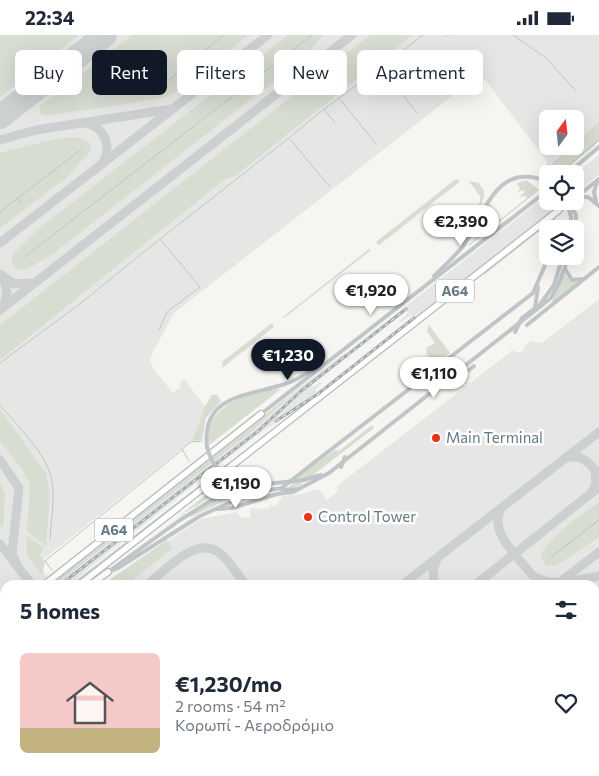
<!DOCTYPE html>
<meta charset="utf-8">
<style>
body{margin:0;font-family:Commissioner,sans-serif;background:#f6f6f7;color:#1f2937;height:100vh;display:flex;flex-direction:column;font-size:19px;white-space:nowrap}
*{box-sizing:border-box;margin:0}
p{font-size:16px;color:#747a83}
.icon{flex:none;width:28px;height:28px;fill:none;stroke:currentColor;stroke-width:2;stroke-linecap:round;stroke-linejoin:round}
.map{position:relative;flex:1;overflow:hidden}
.side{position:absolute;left:0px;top:545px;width:600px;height:196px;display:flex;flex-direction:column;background:#fff;border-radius:15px 15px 0 0;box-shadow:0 5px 20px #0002}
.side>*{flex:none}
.hud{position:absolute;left:15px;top:15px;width:570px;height:45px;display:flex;gap:10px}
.needle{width:32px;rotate:15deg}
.controls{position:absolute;left:539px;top:75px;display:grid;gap:10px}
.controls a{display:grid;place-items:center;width:45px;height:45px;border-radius:8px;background:#fff;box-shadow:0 5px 20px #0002;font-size:25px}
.price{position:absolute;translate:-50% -42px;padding:0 11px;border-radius:18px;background:#fff;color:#222;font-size:16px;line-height:32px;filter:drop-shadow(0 1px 2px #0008)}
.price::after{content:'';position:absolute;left:50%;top:30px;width:15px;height:11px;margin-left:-8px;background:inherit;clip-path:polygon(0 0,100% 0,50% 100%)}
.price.active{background:#111827;color:#fff}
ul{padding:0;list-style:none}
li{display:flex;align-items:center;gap:15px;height:125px;padding:0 20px}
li+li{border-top:1px solid #e0e1e3}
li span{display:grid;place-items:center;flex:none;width:140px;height:100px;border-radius:8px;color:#555}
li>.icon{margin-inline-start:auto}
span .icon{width:60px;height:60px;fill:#fffc;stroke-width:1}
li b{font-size:21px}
h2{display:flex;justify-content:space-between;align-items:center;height:60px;padding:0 20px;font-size:21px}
.chip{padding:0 18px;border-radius:8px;background:#fff;box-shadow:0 5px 20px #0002;font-size:18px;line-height:45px}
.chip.active{background:#111827;color:#fff}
.status{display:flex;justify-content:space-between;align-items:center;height:35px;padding:0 25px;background:#fff;direction:ltr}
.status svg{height:14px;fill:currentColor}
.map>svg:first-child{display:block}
.built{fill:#e6e7e5}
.green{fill:#d8ddd2}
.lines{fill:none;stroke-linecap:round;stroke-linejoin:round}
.stream{stroke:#b8c7c9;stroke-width:1}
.taxiway{stroke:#ccd0d0;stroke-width:9}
.runway{stroke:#ccd0d0;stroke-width:24}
.highway-casing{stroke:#b5babc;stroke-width:8}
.minor{stroke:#c0c6c8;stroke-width:4}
.highway{stroke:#fff;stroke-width:5.5}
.rail-casing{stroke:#a1aaae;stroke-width:3}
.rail{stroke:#fff;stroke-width:1;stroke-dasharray:4;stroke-linecap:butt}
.minor-bridge{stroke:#c0c6c8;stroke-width:4}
.poi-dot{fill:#ec311b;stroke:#fff;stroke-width:2}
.labels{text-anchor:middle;stroke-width:5;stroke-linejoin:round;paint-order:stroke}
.shield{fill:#fff;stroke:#92a2a9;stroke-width:1}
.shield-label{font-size:14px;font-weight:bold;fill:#637a84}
.poi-label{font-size:15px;fill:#637a84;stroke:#fff;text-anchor:start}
</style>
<div class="status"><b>22:34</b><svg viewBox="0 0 49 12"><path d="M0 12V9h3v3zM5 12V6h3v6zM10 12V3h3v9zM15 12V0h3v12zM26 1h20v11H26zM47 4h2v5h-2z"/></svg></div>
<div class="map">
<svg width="599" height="741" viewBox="0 0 599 741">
<rect width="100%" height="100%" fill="#f6f5f1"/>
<g class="built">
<polygon points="0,0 599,0 599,87 575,108 575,84 548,84 548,111 571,111 549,129 487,47 482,43 474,44 174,278 152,319 150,325 153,333 173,358 181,352 179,349 184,344 205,371 192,406 44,524 43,536 54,550 5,550 5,570 0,564"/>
<polygon points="599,120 599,140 575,158 575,139"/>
<polygon points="547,160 548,166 565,166 375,315 375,312 413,282 411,280 400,288 399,286 409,278 406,275 370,303 368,301"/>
<polygon points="599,264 599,741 0,741 0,632 5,628 5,736 595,736 595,550 102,550 201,484 237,477 240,482 250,483 250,473 262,474 270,472 270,469 275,472 283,461 303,459 314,455 319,455 327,465 338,456 337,451 513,315 516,318 523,316 524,311 531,306 542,308"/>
<polygon points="345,318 347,321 311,350 313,352 320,347 322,349 315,355 317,357 354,329 357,329 308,367 257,400 68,550 55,550 250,398 300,352"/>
</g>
<g class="green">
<polygon points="0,0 79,0 0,62"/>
<polygon points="132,0 249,0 175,57 163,63 45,81 40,78 40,71"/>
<polygon points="288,0 323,0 300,26 54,218 26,235 15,233 11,228 13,219 37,195"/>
<polygon points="370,0 412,0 234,142 225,144 0,325 0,290"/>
<polygon points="599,87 599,106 594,111 560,139 548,139 547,143 538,140 571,111 575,111 575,108"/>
<polygon points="60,103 80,103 90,108 91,116 66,143 0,193 0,118"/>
<polygon points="456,144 459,145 458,148 379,210 376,207"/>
<polygon points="526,145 538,154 527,163 525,161 519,162 525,157 523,155 517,158 520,154 517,148"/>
<polygon points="469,146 479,148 484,156 484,163 461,209 480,166 480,161"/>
<polygon points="490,169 492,171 489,179 498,185 482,198 478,194"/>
<polygon points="550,185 547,195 538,197 484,240 483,238"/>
<polygon points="369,214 371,215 284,283 283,282"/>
<polygon points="564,239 572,247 579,247 551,269"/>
<polygon points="272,288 274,292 222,333 223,326"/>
<polygon points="429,290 450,318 425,338 422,334 432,326 426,318 427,312 435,308 427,296"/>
<polygon points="300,352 250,398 55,550 53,546"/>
<path d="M 281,354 L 209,410 C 202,370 250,356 281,354 Z"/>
<polygon points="212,360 217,360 221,366 206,383 202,405 192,406 205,371"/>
<polygon points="0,374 46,438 50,459 46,511 27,496 30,449 22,434 0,406"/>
<polygon points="372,390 374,393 299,451 288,453 304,437 335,415 339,416"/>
<polygon points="227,443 239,449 227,452 178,482"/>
<polygon points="0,447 5,459 3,494 0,490"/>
<polygon points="242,454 241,458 191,482 189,480 227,457"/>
<path d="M 599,467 L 599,502 L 556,531 L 546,531 L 541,522 C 545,503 584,479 599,467 Z"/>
<polygon points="27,501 43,513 40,520 45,527 42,540 27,520"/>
<polygon points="167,505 173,513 126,550 102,550"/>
<polygon points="599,553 599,623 595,626 595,554"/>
<polygon points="599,665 599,735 592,741 502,741 508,736 595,736 595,669"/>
<polygon points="254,736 301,736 295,741 248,741"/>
<polygon points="337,736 458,736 452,741 331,741"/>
</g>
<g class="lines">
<g class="stream">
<polyline points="447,0 448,1"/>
<polyline points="513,0 546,23 576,56"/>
<polyline points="190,27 224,0"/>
<polyline points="382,32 423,0"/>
<polyline points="168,46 190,27 193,32"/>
<polyline points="339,63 381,32 417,78"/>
<polyline points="324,74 339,63 376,109"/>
<polyline points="290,102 324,74 335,88"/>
<polyline points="547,129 560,136"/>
<polyline points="558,139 599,105"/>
<polyline points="18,163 82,114"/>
<polyline points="0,177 18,163 22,168"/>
<polyline points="469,210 547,148"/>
<polyline points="23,223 312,0"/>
<polyline points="159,295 167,277 200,252 160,204 289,103 330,152"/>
<polyline points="0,328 81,268 160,204"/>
<path d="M 0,370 C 17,391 47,418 52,446 C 55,464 51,485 50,504"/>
<polyline points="189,426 182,414 191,407 202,406"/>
<polyline points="550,523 599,485"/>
<polyline points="52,535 45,526 182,415"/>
<polyline points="71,550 293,379"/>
<polyline points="0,605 5,602"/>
<polyline points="0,626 5,622"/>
<polyline points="270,741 277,736"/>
<polyline points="356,741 362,736"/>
</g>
<g class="taxiway">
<path d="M 84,88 C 105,90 113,113 102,129"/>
<polyline points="0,105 36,95 172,74"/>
<polyline points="0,208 268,0"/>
<polyline points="0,239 14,249 31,248"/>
<polyline points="3,272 7,259 4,244"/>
<polyline points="0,275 352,0"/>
<path d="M 567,423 C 579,419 587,425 595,435 L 596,449 L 592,457"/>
<polyline points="0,425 19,453 12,518 18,532"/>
<path d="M 501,474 C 488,497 519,523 532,540 C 551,554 577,544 599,541"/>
<polyline points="0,509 32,550"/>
<polyline points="561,546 599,517"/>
<polyline points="434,547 433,535 437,524"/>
<path d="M 147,550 C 165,536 197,498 221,519 C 230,527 238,540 246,550"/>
<polyline points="402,550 599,397"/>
<polyline points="475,550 599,452"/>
<polyline points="595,643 599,641"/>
<polyline points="0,664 5,661"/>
<polyline points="179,736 182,741"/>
<polyline points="230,741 236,736"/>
<polyline points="313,741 319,736"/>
</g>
<g class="runway">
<polyline points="0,82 105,0"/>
<polyline points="595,649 599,646"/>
<polyline points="477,741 483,736"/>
</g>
<defs>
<g id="highway">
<polyline points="44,550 261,379"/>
<polyline points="79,550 559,175"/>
<polyline points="90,550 108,537"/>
<polyline points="0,584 5,580"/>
<polyline points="0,613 5,609"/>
<polyline points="0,620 5,616"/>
</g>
</defs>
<use href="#highway" class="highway-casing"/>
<g class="minor">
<polyline points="567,139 599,112"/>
<polyline points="576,162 588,162 599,171"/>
<polyline points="575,163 599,144"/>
<polyline points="596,167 594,157 597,147"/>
<polyline points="559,176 571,166"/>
<polyline points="550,194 554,181"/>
<polyline points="565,234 572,245 583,244"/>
<path d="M 434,241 C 445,230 457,220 466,207 C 486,176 497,125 548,147"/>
<polyline points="541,268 554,250 563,221"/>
<polyline points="535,273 538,252"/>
<polyline points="527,290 599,232"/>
<polyline points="469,335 474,331"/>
<polyline points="261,379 548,155"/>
<path d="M 207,412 C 201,359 250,361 285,349 C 295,346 304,340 313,335"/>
<polyline points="303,445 321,440"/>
<polyline points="282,455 298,454"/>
<polyline points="217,474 232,473 277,459 293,457 329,438 551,263 559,248 569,221"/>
<polyline points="112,534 180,485 220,460 235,453 257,450"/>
<polyline points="108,537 118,533 200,481 251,458 282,453 302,437 533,258 549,221"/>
</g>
<use href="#highway" class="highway"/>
<defs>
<g id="rail">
<polyline points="276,386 318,359 414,283"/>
<polyline points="60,550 258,396 301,356 406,274"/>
<polyline points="0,600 5,597"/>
</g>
</defs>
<use href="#rail" class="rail-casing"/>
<use href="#rail" class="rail"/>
<g class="minor-bridge">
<polyline points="568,166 576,180 575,202"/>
<polyline points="567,167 571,182 571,194"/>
<polyline points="515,297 522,283 539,270"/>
<path d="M 207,412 C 219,459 266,449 303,445"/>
<polyline points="341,432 345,422"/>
</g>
</g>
<g class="poi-dot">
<circle cx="436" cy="403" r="5"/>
<circle cx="308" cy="482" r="5"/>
</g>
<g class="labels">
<g class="shield">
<rect x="436" y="244.5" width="38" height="23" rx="4"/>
<rect x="95" y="483.5" width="38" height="23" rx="4"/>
</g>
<g class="shield-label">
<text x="455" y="261">Α64</text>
<text x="114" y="500">Α64</text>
</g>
<g class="poi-label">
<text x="446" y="408">Main Terminal</text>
<text x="318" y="487">Control Tower</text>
</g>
</g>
</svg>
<div class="controls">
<a><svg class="needle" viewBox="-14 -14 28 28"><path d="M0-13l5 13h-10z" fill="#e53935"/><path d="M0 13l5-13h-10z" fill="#747a83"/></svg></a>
<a><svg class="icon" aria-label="locate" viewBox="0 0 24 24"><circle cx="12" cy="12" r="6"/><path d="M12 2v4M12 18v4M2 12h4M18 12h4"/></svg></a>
<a><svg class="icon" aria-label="layers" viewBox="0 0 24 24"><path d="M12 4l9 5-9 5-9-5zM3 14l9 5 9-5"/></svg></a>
</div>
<b class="price" style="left:461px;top:212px">€2,390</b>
<b class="price" style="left:371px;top:281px">€1,920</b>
<b class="price active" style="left:288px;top:346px">€1,230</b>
<b class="price" style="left:434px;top:364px">€1,110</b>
<b class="price" style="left:236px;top:474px">€1,190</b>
<div class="hud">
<a class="chip">Buy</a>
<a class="chip active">Rent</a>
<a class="chip">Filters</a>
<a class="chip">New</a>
<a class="chip">Apartment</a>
</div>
<section class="side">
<h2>5 homes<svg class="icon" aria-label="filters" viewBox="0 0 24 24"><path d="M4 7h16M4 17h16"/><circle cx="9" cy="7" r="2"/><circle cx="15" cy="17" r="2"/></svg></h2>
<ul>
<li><span style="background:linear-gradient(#f6c9c9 75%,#c2b280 0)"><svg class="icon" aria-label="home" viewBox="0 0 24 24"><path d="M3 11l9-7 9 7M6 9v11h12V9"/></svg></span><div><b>€1,230/mo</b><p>2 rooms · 54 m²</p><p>Κορωπί - Αεροδρόμιο</p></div><svg class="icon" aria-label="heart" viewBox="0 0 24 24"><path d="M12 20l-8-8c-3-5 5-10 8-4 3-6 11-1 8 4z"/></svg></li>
</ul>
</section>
</div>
